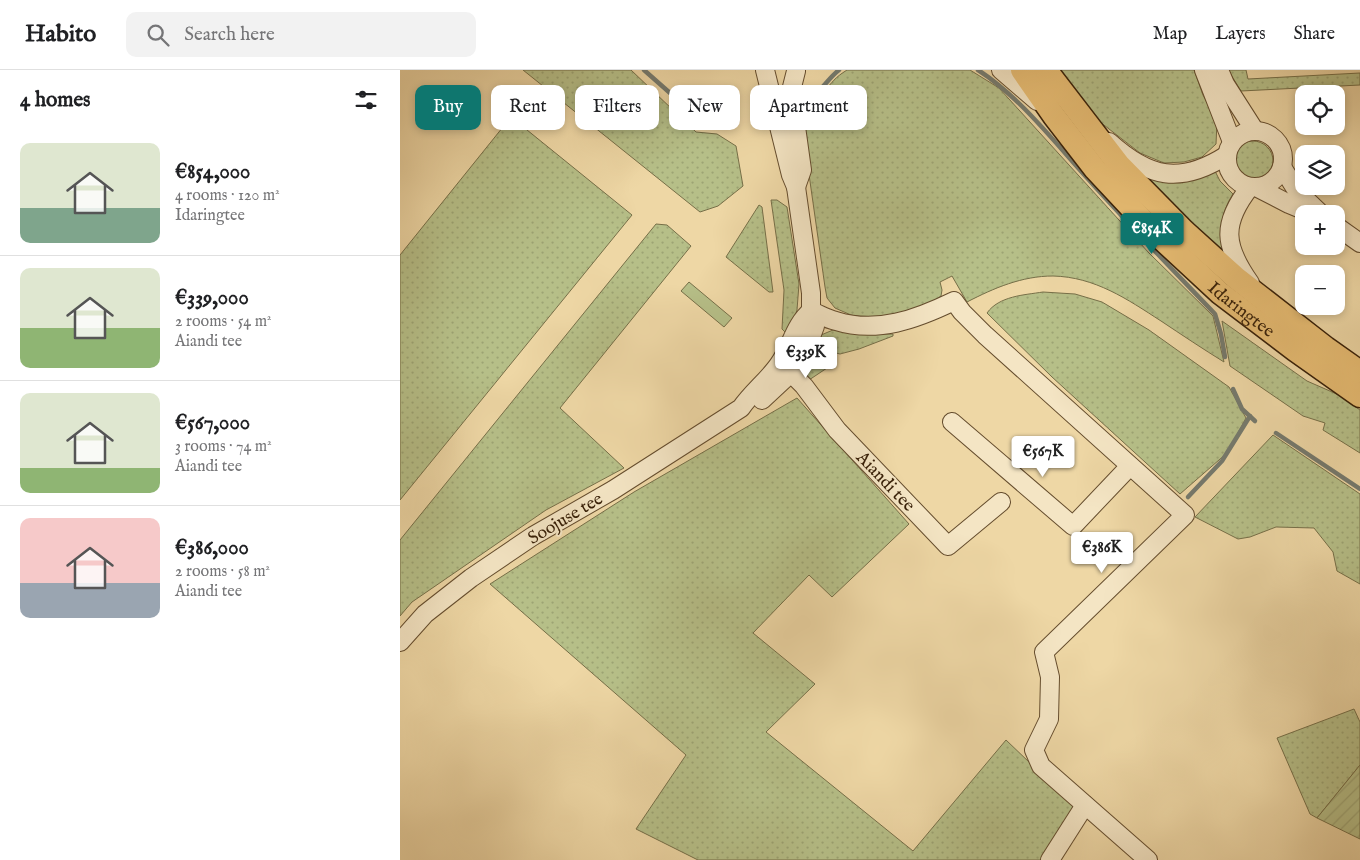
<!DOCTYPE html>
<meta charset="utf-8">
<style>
body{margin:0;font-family:"IM FELL English",serif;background:#f2f2f2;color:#202124;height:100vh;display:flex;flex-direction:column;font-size:19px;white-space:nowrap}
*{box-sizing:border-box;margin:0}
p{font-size:16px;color:#757577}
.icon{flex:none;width:28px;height:28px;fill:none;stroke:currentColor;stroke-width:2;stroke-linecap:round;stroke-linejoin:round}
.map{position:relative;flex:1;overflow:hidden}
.panel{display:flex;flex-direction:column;background:#fff;width:400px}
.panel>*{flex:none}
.top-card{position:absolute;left:15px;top:15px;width:475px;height:45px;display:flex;gap:10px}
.tools{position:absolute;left:895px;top:15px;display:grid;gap:10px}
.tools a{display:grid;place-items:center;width:50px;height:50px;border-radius:10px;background:#fff;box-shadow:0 2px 8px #0003;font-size:25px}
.price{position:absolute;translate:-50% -42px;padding:0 11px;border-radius:5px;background:#fff;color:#222;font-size:16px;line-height:32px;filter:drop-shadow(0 1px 2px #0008)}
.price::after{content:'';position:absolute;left:50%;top:30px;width:15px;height:11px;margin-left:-8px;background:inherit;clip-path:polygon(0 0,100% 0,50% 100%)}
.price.active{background:#0f766e;color:#fff}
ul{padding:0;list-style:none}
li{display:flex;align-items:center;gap:15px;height:125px;padding:0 20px}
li+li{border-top:1px solid #e0e0e0}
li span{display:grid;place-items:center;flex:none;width:140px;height:100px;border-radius:10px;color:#555}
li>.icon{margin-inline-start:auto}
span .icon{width:60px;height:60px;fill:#fffc;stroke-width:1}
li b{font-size:21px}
h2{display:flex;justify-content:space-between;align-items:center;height:60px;padding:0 20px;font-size:21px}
.chip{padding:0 18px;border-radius:10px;background:#fff;box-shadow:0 2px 8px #0003;font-size:18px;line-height:45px}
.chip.active{background:#0f766e;color:#fff}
header{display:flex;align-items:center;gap:30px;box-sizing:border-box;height:70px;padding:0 25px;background:#fff;border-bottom:1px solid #e0e0e0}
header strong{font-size:24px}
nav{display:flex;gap:28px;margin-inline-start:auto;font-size:18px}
.search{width:350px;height:45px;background:#f2f2f2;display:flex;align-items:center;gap:12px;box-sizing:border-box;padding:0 18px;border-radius:10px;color:#757577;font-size:19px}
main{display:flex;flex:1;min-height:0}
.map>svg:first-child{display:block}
.grass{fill:url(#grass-dots);stroke:#766f48}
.garden{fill:url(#garden-furrows);stroke:#766f48}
.pitch{fill:#b6bf88;stroke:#766f48}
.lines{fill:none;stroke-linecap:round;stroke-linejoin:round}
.stream{stroke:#757a6e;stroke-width:4.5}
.minor-casing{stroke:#654d2e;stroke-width:20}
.major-casing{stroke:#371f07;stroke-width:25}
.minor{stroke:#f4e5c4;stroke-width:18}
.major{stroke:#e7bc72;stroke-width:22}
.labels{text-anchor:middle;stroke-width:4;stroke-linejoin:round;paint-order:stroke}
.street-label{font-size:18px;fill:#371f07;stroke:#f4e5c4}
</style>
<header>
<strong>Habito</strong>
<div class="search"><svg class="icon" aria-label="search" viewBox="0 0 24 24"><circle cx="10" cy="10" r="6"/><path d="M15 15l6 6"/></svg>Search here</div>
<nav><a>Map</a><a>Layers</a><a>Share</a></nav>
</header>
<main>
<section class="panel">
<h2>4 homes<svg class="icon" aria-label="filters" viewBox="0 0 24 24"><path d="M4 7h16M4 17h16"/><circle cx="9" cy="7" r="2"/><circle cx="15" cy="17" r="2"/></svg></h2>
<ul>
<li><span style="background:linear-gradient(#dfe7d0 65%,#7fa58c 0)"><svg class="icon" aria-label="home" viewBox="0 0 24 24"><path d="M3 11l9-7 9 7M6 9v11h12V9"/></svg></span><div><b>€854,000</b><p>4 rooms · 120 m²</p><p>Idaringtee</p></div></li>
<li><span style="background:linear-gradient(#dfe7d0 60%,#8fb573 0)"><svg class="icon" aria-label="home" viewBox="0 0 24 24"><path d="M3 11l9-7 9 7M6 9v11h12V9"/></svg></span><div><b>€339,000</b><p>2 rooms · 54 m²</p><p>Aiandi tee</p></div></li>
<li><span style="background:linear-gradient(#dfe7d0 75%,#8fb573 0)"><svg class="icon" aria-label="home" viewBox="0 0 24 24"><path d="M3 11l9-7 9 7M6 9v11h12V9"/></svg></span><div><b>€567,000</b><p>3 rooms · 74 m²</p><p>Aiandi tee</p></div></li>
<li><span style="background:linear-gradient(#f6c9c9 65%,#9aa5b1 0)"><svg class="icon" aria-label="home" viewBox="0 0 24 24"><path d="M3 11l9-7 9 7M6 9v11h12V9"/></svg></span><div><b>€386,000</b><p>2 rooms · 58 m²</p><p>Aiandi tee</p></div></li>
</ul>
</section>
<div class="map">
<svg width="960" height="790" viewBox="0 0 960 790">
<defs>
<pattern id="grass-dots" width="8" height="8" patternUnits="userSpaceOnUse" patternTransform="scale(1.25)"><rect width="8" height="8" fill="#b6bf88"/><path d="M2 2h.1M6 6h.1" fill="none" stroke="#9da474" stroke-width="1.8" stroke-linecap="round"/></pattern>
<pattern id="garden-furrows" width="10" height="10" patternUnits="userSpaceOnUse" patternTransform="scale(1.25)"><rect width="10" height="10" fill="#b6bf88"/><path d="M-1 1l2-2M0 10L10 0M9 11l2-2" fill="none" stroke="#9da474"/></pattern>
</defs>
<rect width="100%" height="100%" fill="#eed7a5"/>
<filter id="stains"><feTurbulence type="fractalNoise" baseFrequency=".004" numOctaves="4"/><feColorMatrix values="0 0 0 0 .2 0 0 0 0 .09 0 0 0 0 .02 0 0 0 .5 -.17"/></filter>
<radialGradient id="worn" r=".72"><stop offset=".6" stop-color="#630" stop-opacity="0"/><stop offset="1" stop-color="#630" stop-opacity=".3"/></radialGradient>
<g class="grass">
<polygon points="123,0 231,0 296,62 317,64 336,76 343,116 318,136 300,142"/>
<path d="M 447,0 L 570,0 L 599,18 L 749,183 L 813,246 L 824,292 C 803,279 782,265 761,251 C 727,229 695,207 653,206 C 622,206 594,218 567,232 L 552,206 L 540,212 L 542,220 L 541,226 L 534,231 L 494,247 L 478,250 L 451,245 L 435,238 L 427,228 L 425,217 L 399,34 C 408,31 417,28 424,21 C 433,12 434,8 447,0 Z"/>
<polygon points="660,0 794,0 803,25 817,52 816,74 802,87 784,92 764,93 740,83 700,52"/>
<polygon points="828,0 846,0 848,9 960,3 960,15 841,21"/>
<polygon points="111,47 232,145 0,430 0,185"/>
<circle cx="853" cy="91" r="20"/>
<path d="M 814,99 L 820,111 L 833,124 C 821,142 817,168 827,188 L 746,107 L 760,110 Z"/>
<polygon points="371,130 377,130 387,137 399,214 397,240 389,266 382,259 384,220"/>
<polygon points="359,135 362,137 373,222 369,222 326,187"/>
<polygon points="256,154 267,155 291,176 160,338 224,398 146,440 12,532 0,546 0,470"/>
<path d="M 643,222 L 675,224 L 702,232 L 749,260 L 829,317 L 846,348 L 827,383 L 780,424 L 652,307 L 587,243 C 599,226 624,225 643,222 Z"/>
<polygon points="822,251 907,311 939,325 960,340 960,383 923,360 925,353 903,346 830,296"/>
<path d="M 433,260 C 453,259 472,265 493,264 L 493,266 L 459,279 L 440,284 L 412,277 L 421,265 Z"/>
<polygon points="408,285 417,289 431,291 433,294 409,310 405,300"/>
<polygon points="397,328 509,454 432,527 409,505 353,563 415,614 366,662 513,781 606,670 676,737 645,790 298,790 236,759 286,685 90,514 234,422"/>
<polygon points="873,365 960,424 960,514 937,501 933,482 914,458 876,457 850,467 838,469 795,447"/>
<polygon points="954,639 960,652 960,695 917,748 910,744 877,668"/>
</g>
<polygon class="garden" points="960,695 960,769 917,748"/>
<polygon class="pitch" points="289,212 332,248 324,257 281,221"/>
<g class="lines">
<g class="stream">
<polyline points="244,0 304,53 318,49"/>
<path d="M 578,0 C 619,26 656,74 689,110 C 730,156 773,200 815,244 L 821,264 L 825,287"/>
<path d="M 406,28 C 423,22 426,10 439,0"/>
<polyline points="833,319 842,339 855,351"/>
<polyline points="876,363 960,419"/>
<polyline points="788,427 822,391 850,346"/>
</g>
<defs>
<g id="minor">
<polyline points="601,0 637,31"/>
<polyline points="804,0 832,72"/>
<polyline points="819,0 825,14 855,61"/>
<polyline points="396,1 392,17 392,28 402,100 396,117"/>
<circle cx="855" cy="89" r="28"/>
<path d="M 709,72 C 749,108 780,115 827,85"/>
<polyline points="882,97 897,121 921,144"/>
<path d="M 850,117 C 821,154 824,176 850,213"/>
<polyline points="858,118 889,134 913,144"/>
<polyline points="936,156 960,173"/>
<path d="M 411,241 C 419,244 427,249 436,251 C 477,264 517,249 554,231 L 562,242 L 585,265 L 785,445 L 644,582 L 650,607 L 649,649 L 634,680 L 641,696 L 748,790"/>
<polyline points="382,296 391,303 404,316 437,360 548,476 601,432"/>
<polyline points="362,330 391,303 406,280 415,256 411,241 411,223 396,117 391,105 365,0"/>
<polyline points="552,352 673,456 730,396"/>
<path d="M 0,572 L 25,544 L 71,508 L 133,466 L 213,420 L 341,338 C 352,322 368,310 379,294 C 391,277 395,254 411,241"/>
<polyline points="650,790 685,735"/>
</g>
<g id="major">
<path id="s1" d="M 622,0 L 654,46 L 695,99 L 752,160 L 820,223 L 895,280 L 960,326"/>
<polyline points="646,0 719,95 784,161 836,208 926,278 960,302"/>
</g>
</defs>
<use href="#minor" class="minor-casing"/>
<use href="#major" class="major-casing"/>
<use href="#minor" class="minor"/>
<use href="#major" class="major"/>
</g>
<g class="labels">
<g class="street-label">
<text dy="6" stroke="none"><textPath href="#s1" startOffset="326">Idaringtee</textPath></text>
<text transform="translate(486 411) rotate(46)" y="6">Aiandi tee</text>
<text transform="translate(165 448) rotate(-31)" y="6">Soojuse tee</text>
</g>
</g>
<rect width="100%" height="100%" filter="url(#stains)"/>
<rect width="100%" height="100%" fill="url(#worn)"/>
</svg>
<div class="tools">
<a><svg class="icon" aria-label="locate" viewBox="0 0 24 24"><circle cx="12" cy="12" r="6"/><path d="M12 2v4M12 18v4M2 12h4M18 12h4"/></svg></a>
<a><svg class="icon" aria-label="layers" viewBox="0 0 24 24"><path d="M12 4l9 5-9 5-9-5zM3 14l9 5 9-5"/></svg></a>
<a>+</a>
<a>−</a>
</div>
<b class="price active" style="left:752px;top:185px">€854K</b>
<b class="price" style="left:406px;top:309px">€339K</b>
<b class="price" style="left:643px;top:408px">€567K</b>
<b class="price" style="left:702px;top:504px">€386K</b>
<div class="top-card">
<a class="chip active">Buy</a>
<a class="chip">Rent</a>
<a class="chip">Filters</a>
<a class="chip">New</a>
<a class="chip">Apartment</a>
</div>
</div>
</main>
